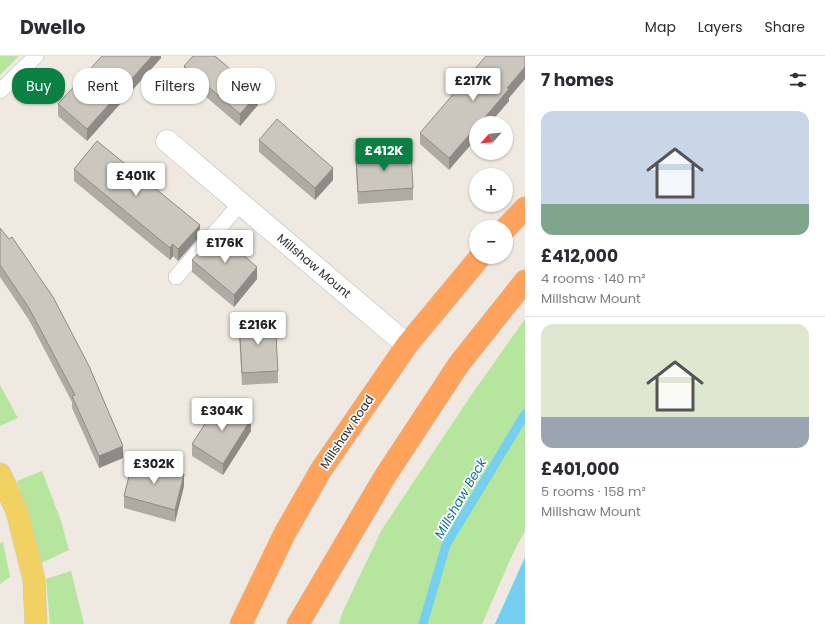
<!DOCTYPE html>
<meta charset="utf-8">
<style>
body{margin:0;font-family:Poppins,sans-serif;background:#f2f2f3;color:#2b2b33;height:100vh;display:flex;flex-direction:column;font-size:15px;white-space:nowrap}
*{box-sizing:border-box;margin:0}
p{font-size:13px;color:#7c7c81}
.icon{flex:none;width:22px;height:22px;fill:none;stroke:currentColor;stroke-width:2;stroke-linecap:round;stroke-linejoin:round}
.map{position:relative;flex:1;overflow:hidden}
.panel{display:flex;flex-direction:column;background:#fff;width:300px}
.panel>*{flex:none}
.banner{position:absolute;left:12px;top:12px;width:380px;height:36px;display:flex;gap:8px}
.needle{width:26px;rotate:243deg}
.tools{position:absolute;left:469px;top:60px;display:grid;gap:8px}
.tools a{display:grid;place-items:center;width:44px;height:44px;border-radius:50%;background:#fff;box-shadow:0 1px 3px #0004;font-size:20px}
.price{position:absolute;translate:-50% -34px;padding:0 9px;border-radius:4px;background:#fff;color:#222;font-size:13px;line-height:26px;filter:drop-shadow(0 1px 2px #0008)}
.price::after{content:'';position:absolute;left:50%;top:24px;width:12px;height:9px;margin-left:-6px;background:inherit;clip-path:polygon(0 0,100% 0,50% 100%)}
.price.current{background:#0b8043;color:#fff}
ul{padding:0;list-style:none}
li{display:grid;align-content:center;gap:8px;height:212px;padding:0 16px}
li+li{border-top:1px solid #e1e1e2}
li span{display:grid;place-items:center;height:124px;border-radius:12px;color:#555}
li>.icon{margin-inline-start:auto}
span .icon{width:72px;height:72px;fill:#fffc;stroke-width:1}
li b{font-size:17px}
h2{display:flex;justify-content:space-between;align-items:center;height:48px;padding:0 16px;font-size:17px}
.chip{padding:0 14px;border-radius:16px;background:#fff;box-shadow:0 1px 3px #0004;font-size:14px;line-height:36px}
.chip.current{background:#0b8043;color:#fff}
header{display:flex;align-items:center;gap:24px;box-sizing:border-box;height:56px;padding:0 20px;background:#fff;border-bottom:1px solid #e1e1e2}
header strong{font-size:19px}
nav{display:flex;gap:22px;margin-inline-start:auto;font-size:14px}
main{display:flex;flex:1;min-height:0}
.map>svg:first-child{display:block}
.green{fill:#b6e59e}
.water{fill:#75cff0}
.lines{fill:none;stroke-linecap:round;stroke-linejoin:round}
.stream{stroke:#75cff0;stroke-width:9}
.lane-casing{stroke:#b4b7c1;stroke-width:16}
.street-casing{stroke:#b4b7c1;stroke-width:23}
.primary-casing{stroke:#c9c9c9;stroke-width:23}
.highway-casing{stroke:#c9c9c9;stroke-width:23}
.lane{stroke:#fff;stroke-width:15}
.street{stroke:#fff;stroke-width:22}
.primary{stroke:#f2d163;stroke-width:22}
.highway{stroke:#ffa35c;stroke-width:22}
.wall{fill:#afaba4}
.shaded-wall{fill:#8e8b86}
.building{fill:#cbc7bf;stroke:#8e8b86}
.labels{text-anchor:middle;stroke-width:3.5;stroke-linejoin:round;paint-order:stroke}
.street-label{font-size:12px;fill:#2e2e2e;stroke:#fff}
.water-label{font-size:13px;font-style:italic;fill:#0d6fa3;stroke:#fff}
</style>
<header>
<strong>Dwello</strong>
<nav><a>Map</a><a>Layers</a><a>Share</a></nav>
</header>
<main>
<div class="map">
<svg width="525" height="568" viewBox="0 0 525 568">
<rect width="100%" height="100%" fill="#efe9e1"/>
<g class="green">
<polygon points="0,0 19,0 0,19"/>
<polygon points="525,263 525,475 515,493 482,568 339,568 343,555 381,475 472,338"/>
<polygon points="0,329 18,362 0,370"/>
<polygon points="42,415 61,465 69,494 41,507 31,464 17,425"/>
<polygon points="3,486 10,521 0,528 0,487"/>
<polygon points="71,515 84,568 50,568 46,523"/>
</g>
<polygon class="water" points="525,501 525,568 495,568"/>
<g class="lines">
<polyline class="stream" points="423,568 446,489 525,358"/>
<defs>
<g id="lane">
<polyline points="0,35 36,0"/>
<polyline points="176,221 240,148"/>
</g>
<polyline id="street" points="167,85 407,289"/>
<polyline id="primary" points="0,418 17,455 34,523 36,568"/>
<g id="highway">
<polyline points="506,172 525,152"/>
<polyline points="241,568 285,477 321,414 407,289 480,201"/>
<polyline points="298,568 384,422 459,308 525,225"/>
</g>
</defs>
<use href="#lane" class="lane-casing"/>
<use href="#street" class="street-casing"/>
<use href="#primary" class="primary-casing"/>
<use href="#highway" class="highway-casing"/>
<use href="#lane" class="lane"/>
<use href="#street" class="street"/>
<use href="#primary" class="primary"/>
<use href="#highway" class="highway"/>
</g>
<g class="wall">
<polygon points="161,0 161,2 87,85 58,60 58,48"/>
<polygon points="184,10 258,49 240,70 184,22"/>
<polygon points="509,42 509,45 490,67 476,67 449,114 420,88 420,77"/>
<polygon points="259,84 333,124 315,144 259,96"/>
<polygon points="356,100 413,132 413,144 358,148 356,112"/>
<polygon points="74,113 200,180 178,205 173,200 170,204 74,125"/>
<polygon points="0,172 123,402 99,412 72,352 72,346 29,264 0,221"/>
<polygon points="192,204 257,223 234,251 192,216"/>
<polygon points="239,264 278,315 278,327 242,329 239,276"/>
<polygon points="251,375 223,419 192,400 192,388"/>
<polygon points="184,430 175,466 124,452 124,440"/>
</g>
<g class="shaded-wall">
<polygon points="152,0 161,0 161,2 87,85 87,73"/>
<polygon points="525,11 525,23 509,42 509,45 490,67 480,67 507,32"/>
<polygon points="258,37 258,49 240,70 240,58"/>
<polygon points="476,71 476,83 449,114 449,102"/>
<polygon points="333,112 333,124 315,144 315,132"/>
<polygon points="200,169 200,180 178,205 178,193"/>
<polygon points="173,188 173,200 170,204 170,192"/>
<polygon points="257,211 257,223 234,251 234,239"/>
<polygon points="251,363 251,375 223,419 223,408"/>
<polygon points="123,390 123,402 99,412 99,400"/>
<polygon points="184,418 184,430 175,466 175,454"/>
</g>
<g class="building">
<polygon points="102,0 152,0 87,73 58,48"/>
<polygon points="193,0 215,0 258,37 240,58 184,10"/>
<polygon points="486,0 525,0 525,11 507,32 509,33 480,67 476,67 476,71 449,102 420,77"/>
<polygon points="277,63 333,112 315,132 259,84"/>
<polygon points="97,85 200,169 178,193 173,188 170,192 74,113"/>
<polygon points="411,96 413,132 358,136 356,100"/>
<polygon points="0,172 9,183 12,181 53,241 89,310 123,390 99,400 72,340 75,339 29,252 0,209"/>
<polygon points="217,177 257,211 234,239 192,204"/>
<polygon points="275,262 278,315 242,317 239,264"/>
<polygon points="221,343 251,363 223,408 192,388"/>
<polygon points="133,404 184,418 175,454 124,440"/>
</g>
<g class="labels">
<g class="street-label">
<text transform="translate(314 210) rotate(40)" y="4">Millshaw Mount</text>
<text transform="translate(347 376) rotate(-56)" y="4">Millshaw Road</text>
</g>
<g class="water-label">
<text transform="translate(460 442) rotate(-60)" y="5">Millshaw Beck</text>
</g>
</g>
</svg>
<div class="tools">
<a><svg class="needle" viewBox="-14 -14 28 28"><path d="M0-13l5 13h-10z" fill="#e53935"/><path d="M0 13l5-13h-10z" fill="#7c7c81"/></svg></a>
<a>+</a>
<a>−</a>
</div>
<b class="price" style="left:473px;top:46px">£217K</b>
<b class="price current" style="left:384px;top:116px">£412K</b>
<b class="price" style="left:136px;top:141px">£401K</b>
<b class="price" style="left:225px;top:208px">£176K</b>
<b class="price" style="left:258px;top:290px">£216K</b>
<b class="price" style="left:222px;top:376px">£304K</b>
<b class="price" style="left:154px;top:429px">£302K</b>
<div class="banner">
<a class="chip current">Buy</a>
<a class="chip">Rent</a>
<a class="chip">Filters</a>
<a class="chip">New</a>
</div>
</div>
<section class="panel">
<h2>7 homes<svg class="icon" aria-label="filters" viewBox="0 0 24 24"><path d="M4 7h16M4 17h16"/><circle cx="9" cy="7" r="2"/><circle cx="15" cy="17" r="2"/></svg></h2>
<ul>
<li><span style="background:linear-gradient(#c9d6e8 75%,#7fa58c 0)"><svg class="icon" aria-label="home" viewBox="0 0 24 24"><path d="M3 11l9-7 9 7M6 9v11h12V9"/></svg></span><div><b>£412,000</b><p>4 rooms · 140 m²</p><p>Millshaw Mount</p></div></li>
<li><span style="background:linear-gradient(#dfe7d0 75%,#9aa5b1 0)"><svg class="icon" aria-label="home" viewBox="0 0 24 24"><path d="M3 11l9-7 9 7M6 9v11h12V9"/></svg></span><div><b>£401,000</b><p>5 rooms · 158 m²</p><p>Millshaw Mount</p></div></li>
</ul>
</section>
</main>
